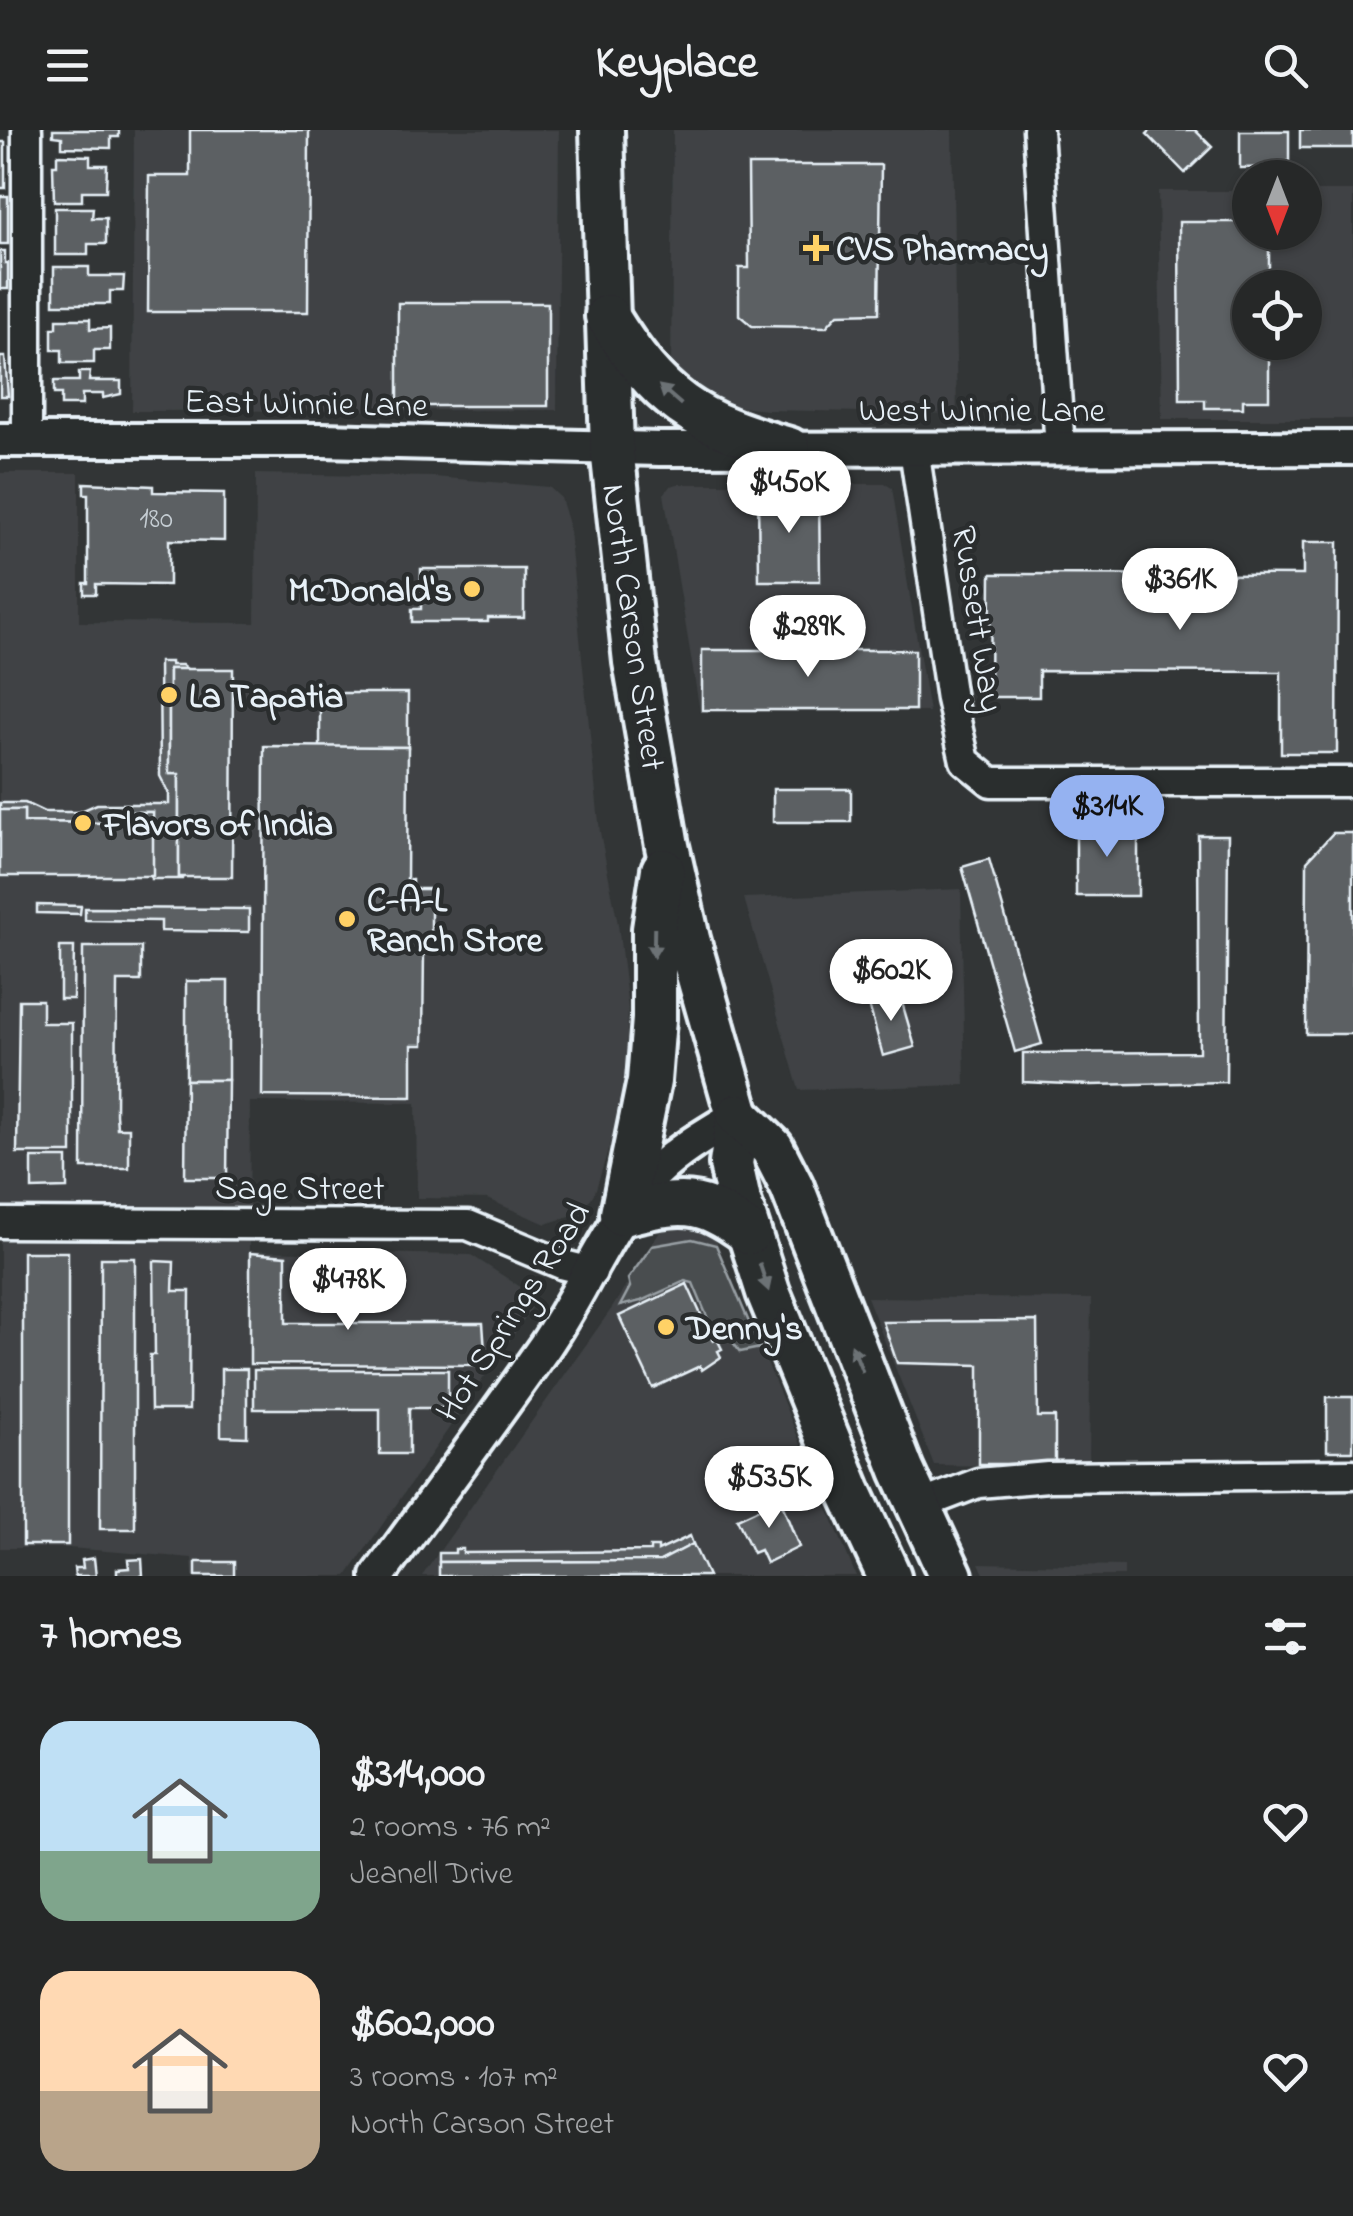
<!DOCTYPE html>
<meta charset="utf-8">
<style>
body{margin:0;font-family:"Indie Flower",sans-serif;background:#2e3030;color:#f1f3f6;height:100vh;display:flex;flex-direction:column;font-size:38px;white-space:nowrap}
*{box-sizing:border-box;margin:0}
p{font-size:32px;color:#a4a6a8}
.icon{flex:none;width:55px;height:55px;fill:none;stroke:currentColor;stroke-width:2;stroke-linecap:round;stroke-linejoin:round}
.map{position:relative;height:1446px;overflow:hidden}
.drawer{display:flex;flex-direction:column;background:#262828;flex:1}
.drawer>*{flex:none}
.needle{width:65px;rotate:180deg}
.controls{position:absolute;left:1232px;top:30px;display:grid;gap:20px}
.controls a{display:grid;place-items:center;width:90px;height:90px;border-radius:50%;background:#262828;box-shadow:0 2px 8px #0004,0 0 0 2px #424445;font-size:50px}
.price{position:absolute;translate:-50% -85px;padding:0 22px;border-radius:35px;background:#fff;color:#222;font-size:32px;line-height:65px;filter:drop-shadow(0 2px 5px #0008)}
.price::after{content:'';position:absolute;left:50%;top:60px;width:30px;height:22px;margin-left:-15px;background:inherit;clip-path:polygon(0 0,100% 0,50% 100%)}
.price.current{background:#95b2f1;color:#111}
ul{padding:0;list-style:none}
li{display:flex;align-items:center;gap:30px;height:250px;padding:0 40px}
li span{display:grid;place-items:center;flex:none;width:280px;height:200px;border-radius:30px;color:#555}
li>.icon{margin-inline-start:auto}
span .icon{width:120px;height:120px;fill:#fffc;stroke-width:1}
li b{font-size:42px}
h2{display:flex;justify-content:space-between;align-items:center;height:120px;padding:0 40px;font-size:42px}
header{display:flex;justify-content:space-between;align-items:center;height:130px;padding:0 40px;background:#262828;font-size:45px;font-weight:700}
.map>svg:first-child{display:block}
.built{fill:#3f4244;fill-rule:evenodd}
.green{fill:#494d4f;stroke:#989fa4;stroke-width:2.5}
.building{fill:#5c6063;stroke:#e8f1f8;stroke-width:2.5}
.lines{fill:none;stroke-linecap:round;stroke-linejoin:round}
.minor-casing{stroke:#e8f1f8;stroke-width:35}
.tertiary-casing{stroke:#e8f1f8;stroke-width:40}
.primary-casing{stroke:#e8f1f8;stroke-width:50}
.minor{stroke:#2a2d2e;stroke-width:28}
.tertiary{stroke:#2a2d2e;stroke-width:32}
.primary{stroke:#2a2d2e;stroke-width:42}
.oneway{fill:#6c7275}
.poi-dot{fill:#ffd166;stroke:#2a2d2e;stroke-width:4}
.labels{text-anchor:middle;stroke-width:9;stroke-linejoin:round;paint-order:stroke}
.number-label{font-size:30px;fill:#c5cdd3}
.poi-label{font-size:35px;font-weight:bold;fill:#e8f1f8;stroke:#2a2d2e;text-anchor:start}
.street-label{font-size:35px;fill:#e8f1f8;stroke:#2a2d2e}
</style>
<header><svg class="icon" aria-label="menu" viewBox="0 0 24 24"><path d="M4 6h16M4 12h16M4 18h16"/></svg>Keyplace<svg class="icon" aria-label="search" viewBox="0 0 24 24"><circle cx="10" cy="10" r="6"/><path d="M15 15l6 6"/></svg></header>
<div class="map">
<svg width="1353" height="1446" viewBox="0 0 1353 1446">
<rect width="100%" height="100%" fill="#323536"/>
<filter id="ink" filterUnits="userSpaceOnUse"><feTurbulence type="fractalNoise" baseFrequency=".01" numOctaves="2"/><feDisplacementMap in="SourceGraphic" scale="20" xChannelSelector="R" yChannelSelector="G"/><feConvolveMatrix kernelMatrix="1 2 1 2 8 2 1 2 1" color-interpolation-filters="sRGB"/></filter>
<g filter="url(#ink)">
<g class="built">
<polygon points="134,0 559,0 557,280 132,281"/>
<polygon points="673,0 952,0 957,284 767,280 719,275 697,268 671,239"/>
<path d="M 1158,61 L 1250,61 L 1250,102 L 1305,102 L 1305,61 L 1353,61 L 1353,289 L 1162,289 ZM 1250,158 L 1305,158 L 1305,212 L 1250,212 Z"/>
<polygon points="0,343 79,343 79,492 255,493 256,344 435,347 549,357 561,368 568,391 600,702 618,794 628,879 626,944 619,986 595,1062 582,1082 546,1094 487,1069 417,1068 416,973 250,972 249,1121 471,1125 536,1167 536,1172 347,1446 193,1446 192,1428 69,1418 0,1418"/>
<polygon points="678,354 885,354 892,358 929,582 700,582 664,364 670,356"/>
<polygon points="961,759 965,955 799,960 744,768"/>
<polygon points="674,1094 705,1097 717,1113 856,1446 422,1446 612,1178 661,1100"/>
<polygon points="867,1167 1091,1169 1089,1337 934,1335"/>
<polygon points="979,1433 1124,1436 1124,1446 985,1446"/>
</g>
<polygon class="green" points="692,1109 716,1115 760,1218 740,1222 727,1204 711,1196 693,1153 685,1151 641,1171 620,1176 630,1157 628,1149 652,1116"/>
<g class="building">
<polygon points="53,0 119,0 119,7 111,7 111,18 62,17 62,7 53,6"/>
<polygon points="190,0 309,0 308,182 148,182 149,46 190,46"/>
<polygon points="1151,0 1195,0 1212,17 1185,43 1147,4"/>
<rect x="1300" y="0" width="53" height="18"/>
<polygon points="1240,1 1289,1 1289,37 1240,38"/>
<rect x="0" y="12" width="5" height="46"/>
<polygon points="57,25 90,26 90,35 107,35 106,61 82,61 82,71 54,71 53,35 57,35"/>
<polygon points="748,35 881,35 879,183 838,184 826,197 752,196 739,185 739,138 749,138"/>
<rect x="0" y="66" width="8" height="48"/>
<polygon points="55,78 93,78 92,88 106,88 106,114 88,114 88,125 55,125"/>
<polygon points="1179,92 1250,92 1250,102 1269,102 1269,158 1250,158 1250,212 1269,212 1269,270 1243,270 1243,278 1205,278 1205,270 1180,270"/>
<polygon points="0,121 5,121 5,133 8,133 8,159 0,159"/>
<polygon points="54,137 89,137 89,146 124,146 123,161 110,161 110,174 54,174"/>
<rect x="398" y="173" width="150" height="103"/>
<polygon points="57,189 90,189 90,199 110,198 110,220 94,220 94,233 62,233 62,220 52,220 52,198 57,198"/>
<polygon points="0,227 5,227 8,266 0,266"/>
<polygon points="79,242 90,242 89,251 121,251 121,264 103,268 103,264 82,264 82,275 61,275 61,264 54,264 54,251 79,251"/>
<polygon points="84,353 153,356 153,362 224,363 224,411 169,410 169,455 96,454 96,464 84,464 84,453 88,453 88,364 84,364"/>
<polygon points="819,360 820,451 759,451 758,361"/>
<polygon points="1303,412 1338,412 1337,623 1281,623 1281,542 1039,541 1039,567 990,567 991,444 1303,445"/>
<polygon points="421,439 524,439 524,488 488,488 488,492 412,492 412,479 421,479"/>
<rect x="702" y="520" width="213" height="60"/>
<polygon points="159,532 171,532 171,535 182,535 187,539 169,539 169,644 179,644 179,747 183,749 151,749 153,682 102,682 102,693 24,692 24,680 0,680 0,673 25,673 44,682 79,682 97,674 169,674 169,664 160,646"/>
<polygon points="169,539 233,539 232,747 179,747 179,644 169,644"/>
<rect x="320" y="563" width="88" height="54"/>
<polygon points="264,616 408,617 407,750 412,750 412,759 431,759 431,819 424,819 423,915 412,915 412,967 262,966"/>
<rect x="773" y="659" width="78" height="33"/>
<polygon points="0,680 24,680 24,692 102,693 102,682 153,682 153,746 0,746"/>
<rect x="1076" y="695" width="62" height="71"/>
<polygon points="1333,703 1353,703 1353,904 1306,904 1307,731"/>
<polygon points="1198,705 1228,705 1226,952 1091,955 1023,952 1023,923 1199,922"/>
<polygon points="989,729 1042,914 1015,922 962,737"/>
<polygon points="37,775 81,776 80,784 37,783"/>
<polygon points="85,778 249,779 249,802 161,801 161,791 85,790"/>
<polygon points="60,817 74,817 73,869 60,869"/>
<polygon points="83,817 141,817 141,851 117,851 116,984 117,998 129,998 129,1038 82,1038"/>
<rect x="186" y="851" width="42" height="99"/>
<polygon points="899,862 915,917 883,926 868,871"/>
<polygon points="19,870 42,870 42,893 72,893 72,1023 17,1023"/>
<polygon points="186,950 228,950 227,1048 185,1048"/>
<polygon points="32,1028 67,1028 67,1058 32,1059"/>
<rect x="23" y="1122" width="45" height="293"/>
<polygon points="250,1123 286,1126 286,1193 483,1193 486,1235 250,1234"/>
<polygon points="101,1128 135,1128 135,1399 100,1399"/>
<polygon points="154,1131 174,1132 173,1161 190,1161 189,1280 151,1280 150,1225 155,1225"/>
<polygon points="687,1154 713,1211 717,1209 722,1219 718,1221 721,1227 702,1240 700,1236 653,1258 619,1186"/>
<polygon points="1037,1191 1038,1287 1055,1287 1055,1334 979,1334 979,1235 897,1233 883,1192"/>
<polygon points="221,1239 247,1239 247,1307 221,1306"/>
<polygon points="254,1240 448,1240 448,1278 409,1278 409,1324 380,1324 380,1279 254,1279"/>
<rect x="1327" y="1267" width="26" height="54"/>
<polygon points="780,1369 799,1417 766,1433 760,1420 753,1423 737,1389"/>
<polygon points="690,1406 693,1414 660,1431 439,1432 439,1423 455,1423 455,1419 463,1419 463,1423 650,1421 650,1417 658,1417 658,1421"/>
<polygon points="693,1414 708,1446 439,1446 439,1432 660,1431"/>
<polygon points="94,1428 96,1446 75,1446 74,1438 83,1438 82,1430"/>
<polygon points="142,1429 143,1446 117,1446 117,1439 129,1438 128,1430"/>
<rect x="196" y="1432" width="38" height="14"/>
</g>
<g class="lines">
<defs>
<g id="minor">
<polyline points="27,0 27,310"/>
<polyline points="1038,0 1060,318"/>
<polyline points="914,319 951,569 965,631 991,652 1353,652"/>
<polyline points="0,1093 468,1095 564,1135 592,1142"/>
<polyline points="918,1376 978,1353 1048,1347 1353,1344"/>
</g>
<g id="tertiary">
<polyline points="0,310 323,310 660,319 1353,318"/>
<path d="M 378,1446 C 434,1370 490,1294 545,1216 C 583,1161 610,1090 656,1042 C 680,1019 710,1002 738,985"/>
</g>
<g id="primary">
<polyline points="602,0 612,318 635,532 667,716 688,809 738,985 731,1034 739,1071 768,1162 849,1360 889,1446"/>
<path d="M 607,186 C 659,270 694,293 789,319"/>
<path d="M 663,740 L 654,799 L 654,889 L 649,951 L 622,1084 C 681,1070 699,1066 749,1103"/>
<polyline points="738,985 772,1018 792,1057 902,1340 951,1446"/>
</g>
</defs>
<use href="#minor" class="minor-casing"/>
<use href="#tertiary" class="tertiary-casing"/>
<use href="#primary" class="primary-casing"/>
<use href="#minor" class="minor"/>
<use href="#tertiary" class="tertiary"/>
<use href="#primary" class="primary"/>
</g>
<defs><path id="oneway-solid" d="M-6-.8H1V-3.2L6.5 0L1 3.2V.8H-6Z" transform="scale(2.5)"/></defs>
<g class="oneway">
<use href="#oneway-solid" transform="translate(670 265) rotate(-139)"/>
<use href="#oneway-solid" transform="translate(654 813) rotate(91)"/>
<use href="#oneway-solid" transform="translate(764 1147) rotate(72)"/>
<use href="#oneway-solid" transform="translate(857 1228) rotate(-112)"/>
</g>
</g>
<g class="poi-dot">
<path d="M811 103h10v10h10v10h-10v10h-10v-10h-10v-10h10z"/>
<circle cx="472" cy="459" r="10"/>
<circle cx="169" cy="565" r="10"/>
<circle cx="83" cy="693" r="10"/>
<circle cx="347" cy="789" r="10"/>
<circle cx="666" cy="1197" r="10"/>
</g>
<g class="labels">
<g class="number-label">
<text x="156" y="397">180</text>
</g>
<g class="poi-label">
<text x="836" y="130">CVS Pharmacy</text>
<text x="452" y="471" text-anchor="end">McDonald's</text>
<text x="189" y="577">La Tapatia</text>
<text x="103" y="705">Flavors of India</text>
<text x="367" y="781">C-A-L<tspan x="367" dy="40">Ranch Store</tspan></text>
<text x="686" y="1209">Denny's</text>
</g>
<g class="street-label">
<text transform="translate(306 272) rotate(1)" y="12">East Winnie Lane</text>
<text x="982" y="291">West Winnie Lane</text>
<text transform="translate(979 489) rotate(81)" y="12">Russett Way</text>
<text transform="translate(635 497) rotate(82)" y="12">North Carson Street</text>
<text x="300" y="1069">Sage Street</text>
<text transform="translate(512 1181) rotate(-57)" y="12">Hot Springs Road</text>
</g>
</g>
</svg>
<div class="controls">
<a><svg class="needle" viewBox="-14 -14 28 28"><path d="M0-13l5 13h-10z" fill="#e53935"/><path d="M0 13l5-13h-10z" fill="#a4a6a8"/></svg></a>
<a><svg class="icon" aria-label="locate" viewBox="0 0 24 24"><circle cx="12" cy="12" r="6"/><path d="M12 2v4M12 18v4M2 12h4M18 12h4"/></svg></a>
</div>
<b class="price" style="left:789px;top:406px">$450K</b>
<b class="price" style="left:1180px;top:503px">$361K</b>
<b class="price" style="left:808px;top:550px">$289K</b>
<b class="price current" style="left:1107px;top:730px">$314K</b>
<b class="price" style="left:891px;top:894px">$602K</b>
<b class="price" style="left:348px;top:1203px">$478K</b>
<b class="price" style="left:769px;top:1401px">$535K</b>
</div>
<section class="drawer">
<h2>7 homes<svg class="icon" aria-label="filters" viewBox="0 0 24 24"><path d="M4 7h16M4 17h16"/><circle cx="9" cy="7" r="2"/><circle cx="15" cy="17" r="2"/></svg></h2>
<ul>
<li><span style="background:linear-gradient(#bfe0f5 65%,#7fa58c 0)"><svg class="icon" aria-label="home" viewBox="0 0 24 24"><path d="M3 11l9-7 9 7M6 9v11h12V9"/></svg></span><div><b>$314,000</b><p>2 rooms · 76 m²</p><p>Jeanell Drive</p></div><svg class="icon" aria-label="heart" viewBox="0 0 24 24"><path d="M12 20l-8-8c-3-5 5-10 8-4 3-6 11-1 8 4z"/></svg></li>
<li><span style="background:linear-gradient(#ffd9b3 60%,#b9a48a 0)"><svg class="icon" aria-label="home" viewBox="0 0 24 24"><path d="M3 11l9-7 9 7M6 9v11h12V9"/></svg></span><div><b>$602,000</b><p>3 rooms · 107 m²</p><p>North Carson Street</p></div><svg class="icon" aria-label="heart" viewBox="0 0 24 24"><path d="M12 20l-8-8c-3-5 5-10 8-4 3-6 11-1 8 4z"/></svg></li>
</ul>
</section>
